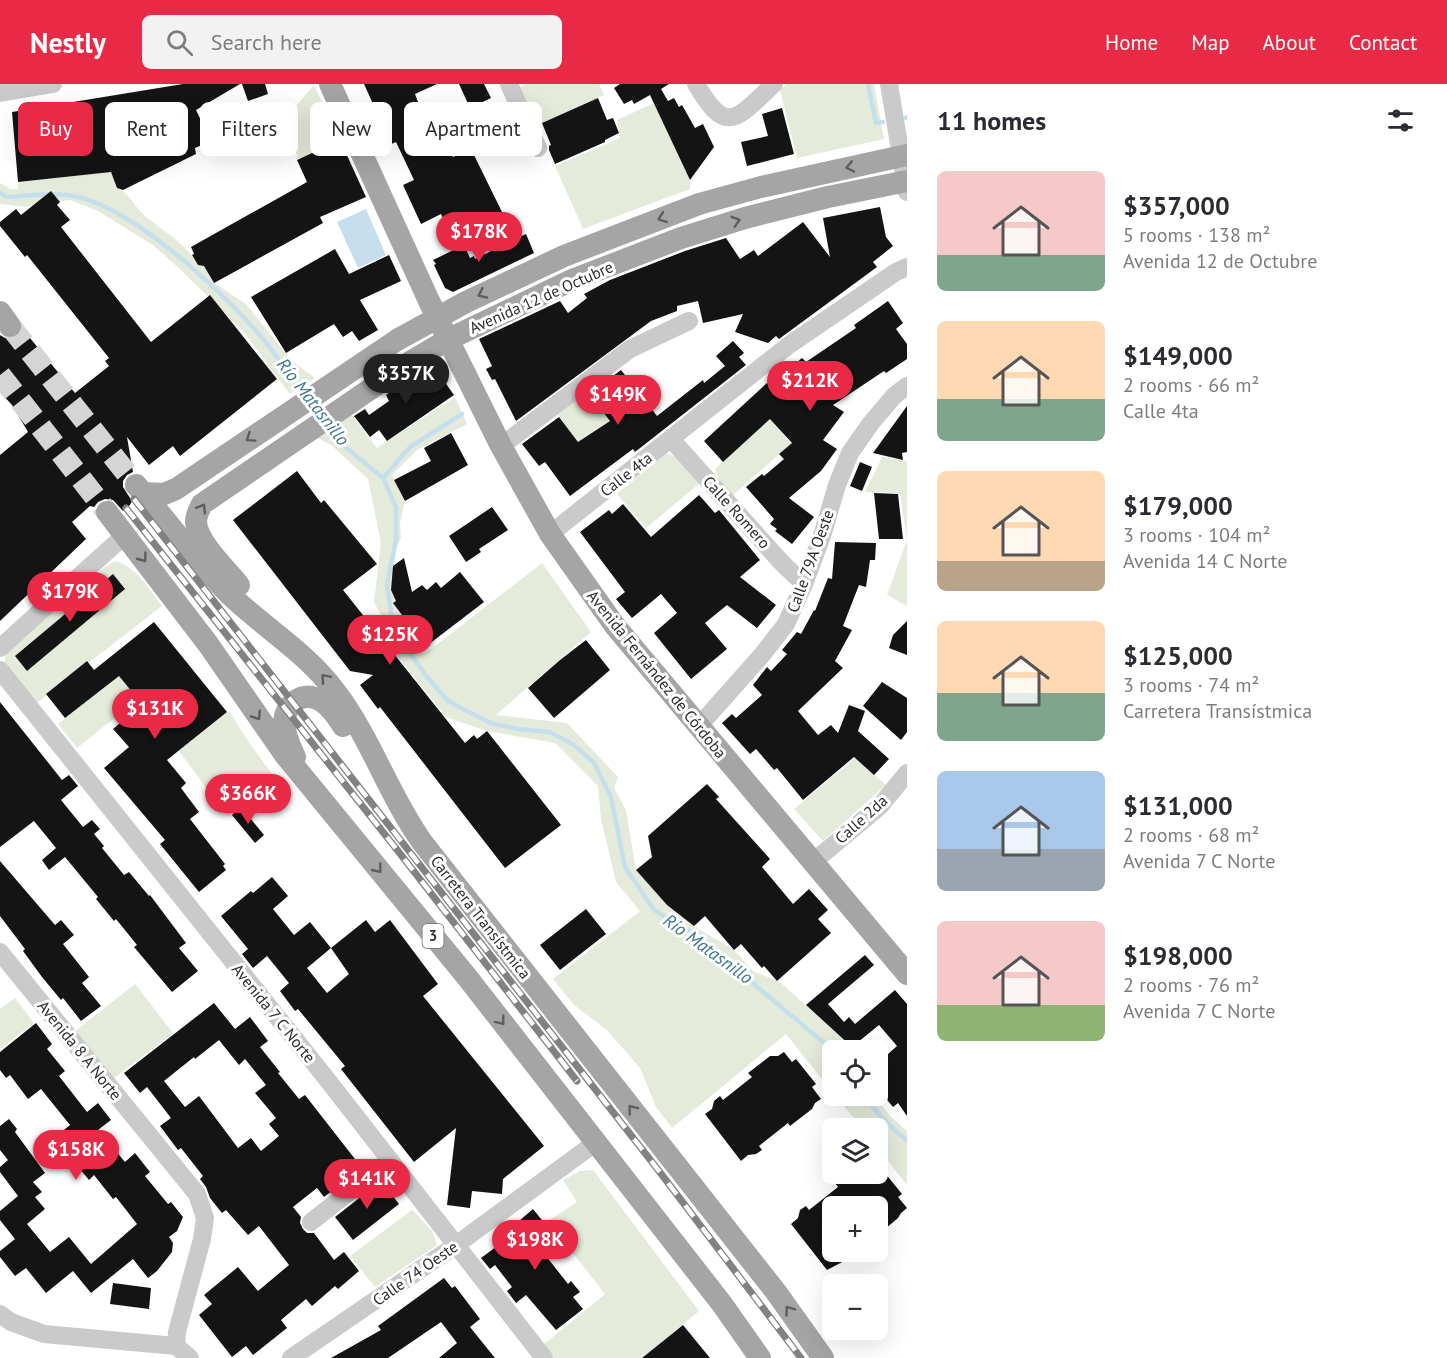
<!DOCTYPE html>
<meta charset="utf-8">
<style>
body{margin:0;font-family:"PT Sans",sans-serif;background:#f2f2f3;color:#2b2b33;height:100vh;display:flex;flex-direction:column;font-size:22px;white-space:nowrap}
*{box-sizing:border-box;margin:0}
p{font-size:20px;color:#7c7c81}
.icon{flex:none;width:33px;height:33px;fill:none;stroke:currentColor;stroke-width:2;stroke-linecap:round;stroke-linejoin:round}
.map{position:relative;flex:1;overflow:hidden}
.details{display:flex;flex-direction:column;background:#fff;width:540px}
.details>*{flex:none}
.top-card{position:absolute;left:18px;top:18px;width:570px;height:54px;display:flex;gap:12px}
.controls{position:absolute;left:822px;top:956px;display:grid;gap:12px}
.controls a{display:grid;place-items:center;width:66px;height:66px;border-radius:9px;background:#fff;box-shadow:0 6px 24px #0002;font-size:30px}
.price{position:absolute;translate:-50% -51px;padding:0 14px;border-radius:21px;background:#e82a47;color:#fff;font-size:20px;line-height:39px;filter:drop-shadow(0 2px 3px #0008)}
.price::after{content:'';position:absolute;left:50%;top:36px;width:18px;height:14px;margin-left:-9px;background:inherit;clip-path:polygon(0 0,100% 0,50% 100%)}
.price.active{background:#222;color:#fff}
ul{padding:0;list-style:none}
li{display:flex;align-items:center;gap:18px;height:150px;padding:0 30px}
li span{display:grid;place-items:center;flex:none;width:168px;height:120px;border-radius:9px;color:#555}
li>.icon{margin-inline-start:auto}
span .icon{width:72px;height:72px;fill:#fffc;stroke-width:1}
li b{font-size:26px}
h2{display:flex;justify-content:space-between;align-items:center;height:72px;padding:0 30px;font-size:26px}
.pill{padding:0 21px;border-radius:9px;background:#fff;box-shadow:0 6px 24px #0002;font-size:21px;line-height:54px}
.pill.active{background:#e82a47;color:#fff}
header{display:flex;align-items:center;gap:36px;box-sizing:border-box;height:84px;padding:0 30px;background:#e82a47;color:#fff}
header strong{font-size:28px}
nav{display:flex;gap:33px;margin-inline-start:auto;font-size:21px}
.search{width:420px;height:54px;background:#f2f2f3;display:flex;align-items:center;gap:15px;box-sizing:border-box;padding:0 21px;border-radius:9px;color:#7c7c81;font-size:22px}
main{display:flex;flex:1;min-height:0}
.map>svg:first-child{display:block}
.green{fill:#e4ebda}
.water{fill:#c5e0ec}
.lines{fill:none;stroke-linecap:round;stroke-linejoin:round}
.stream{stroke:#c5e0ec;stroke-width:4.5}
.building{fill:#141414;fill-rule:evenodd}
.major-tunnel{stroke:#d5d5d5;stroke-width:22;stroke-dasharray:22 11;stroke-linecap:butt}
.minor{stroke:#cacaca;stroke-width:18}
.major{stroke:#a5a5a5;stroke-width:22}
.rail-casing{stroke:#828282;stroke-width:7}
.rail{stroke:#fff;stroke-width:4.5;stroke-dasharray:14;stroke-linecap:butt}
.oneway{stroke:#5d5d5d}
.labels{text-anchor:middle;stroke-width:6;stroke-linejoin:round;paint-order:stroke}
.shield{fill:#fff;stroke:#6c6c6c;stroke-width:1.5}
.shield-label{font-size:15px;font-weight:bold;fill:#2d2d2d}
.street-label{font-size:16px;fill:#2d2d2d;stroke:#fff}
.water-label{font-size:18px;font-style:italic;fill:#3a7590;stroke:#fff}
</style>
<header>
<strong>Nestly</strong>
<div class="search"><svg class="icon" aria-label="search" viewBox="0 0 24 24"><circle cx="10" cy="10" r="6"/><path d="M15 15l6 6"/></svg>Search here</div>
<nav><a>Home</a><a>Map</a><a>About</a><a>Contact</a></nav>
</header>
<main>
<div class="map">
<svg width="907" height="1274" viewBox="0 0 907 1274">
<rect width="100%" height="100%" fill="#fff"/>
<g class="green">
<polygon points="527,0 599,0 604,11 537,41 520,3"/>
<polygon points="787,0 874,0 884,55 797,74 780,6"/>
<polygon points="314,1 340,56 299,75 281,39"/>
<polygon points="654,19 690,96 690,105 583,145 555,82 620,54 617,36"/>
<path d="M 111,88 L 117,104 C 129,109 134,122 143,130 C 162,147 185,158 198,181 L 204,182 L 214,199 L 246,220 L 291,276 L 315,294 L 290,310 L 243,247 L 182,187 L 153,161 L 98,127 L 70,116 L 26,123 L 0,120 L 0,99 L 11,105 L 18,105 L 18,98 Z"/>
<polygon points="587,308 609,337 578,358 558,331"/>
<polygon points="455,313 467,340 417,366 392,391 405,417 400,439 401,453 396,466 391,506 405,534 386,541 374,518 381,459 368,395 331,361 318,354 351,330 377,364"/>
<polygon points="771,334 791,360 732,412 721,400 715,385"/>
<polygon points="667,369 680,375 700,399 646,444 617,410"/>
<polygon points="882,373 907,377 907,522 887,511 907,456 900,409 865,408"/>
<path d="M 115,477 C 136,482 150,506 162,522 L 34,621 L 4,580 L 6,570 L 105,483 Z"/>
<polygon points="542,479 591,548 496,631 567,639 618,693 614,704 626,726 636,786 668,822 694,842 734,866 753,887 780,898 852,963 852,966 832,966 832,1008 786,950 672,1044 656,1023 640,984 607,946 574,921 553,895 640,827 616,798 601,735 598,702 555,659 487,647 446,633 397,572 412,560 421,570 430,566"/>
<polygon points="119,591 138,615 77,664 58,640"/>
<polygon points="229,627 250,660 275,694 227,732 179,667"/>
<polygon points="855,674 886,701 823,757 794,725"/>
<polygon points="135,900 173,949 113,995 73,949"/>
<polygon points="15,914 34,939 0,965 0,925"/>
<polygon points="835,1011 874,1011 891,1033 907,1047 907,1101 878,1064 878,1044 862,1044"/>
<polygon points="593,1086 699,1227 642,1274 553,1274 543,1261 605,1210 548,1137 577,1118 563,1096 580,1087"/>
<polygon points="412,1126 432,1147 437,1161 375,1203 350,1172"/>
</g>
<polygon class="water" points="366,125 386,171 358,184 337,138"/>
<g class="lines">
<g class="stream">
<polyline points="868,0 876,39 883,38"/>
<polyline points="906,34 907,33"/>
<path d="M 0,109 L 7,113 C 27,112 48,109 67,111 C 128,117 224,209 263,255 C 278,273 290,292 304,311"/>
<polyline points="326,342 336,355 383,394 396,423 396,455 387,501 391,528 409,568 427,593 448,617 490,639 518,645 550,648 574,661 594,679 611,713 625,783 654,826 704,856 730,877 756,902 829,963 832,967"/>
<polyline points="383,394 410,363 462,330"/>
<polyline points="864,1011 881,1033 907,1057"/>
</g>
</g>
<g class="building">
<polygon points="183,0 240,0 196,26 209,53 201,57 202,61 195,64 196,70 123,106 117,104 111,88 18,98 12,28"/>
<polygon points="242,0 265,0 268,10 248,17"/>
<polygon points="364,0 437,0 415,10 418,18 416,20 428,46 438,41 453,73 471,65 503,130 453,154 441,130 421,140 403,101 414,96 396,58 382,64 372,44 382,40"/>
<polygon points="459,0 484,0 491,14 470,24"/>
<polygon points="620,0 669,0 661,5 668,17 674,14 679,23 682,21 695,44 703,40 714,63 690,96 650,11 634,20 632,16 624,20 614,4"/>
<polygon points="598,14 607,36 613,34 619,49 605,56 605,58 555,80 549,66 549,62 551,61 542,39"/>
<polygon points="782,24 794,70 747,82 741,58 768,52 762,30"/>
<polygon points="340,56 366,113 320,133 323,139 214,199 204,182 198,181 192,171 194,170 191,163 307,98 297,76"/>
<polygon points="51,107 60,118 57,121 70,136 61,143 151,258 210,211 277,295 180,372 173,362 149,381 127,353 133,388 127,391 123,397 123,403 132,417 130,421 123,427 113,416 105,415 98,418 94,423 90,422 72,438 86,455 0,537 0,371 28,348 12,321 0,308 0,251 5,254 12,255 22,248 30,254 75,309 109,282 105,277 109,274 27,171 25,173 0,142 0,138 16,125 21,131"/>
<polygon points="880,123 886,153 893,162 873,178 877,183 779,255 776,252 768,259 735,248 743,230 703,239 698,217 677,222 677,227 651,237 516,337 495,295 492,296 486,285 492,282 479,255 560,217 568,229 587,214 584,210 610,196 685,167 726,154 740,175 754,166 758,172 803,138 830,173 823,134"/>
<polygon points="526,150 534,169 453,208 445,204 434,181 436,180 433,176 464,161 470,174 474,172 475,175"/>
<polygon points="335,165 349,190 389,171 401,197 360,216 378,246 359,257 352,247 343,253 334,240 286,269 251,213"/>
<polygon points="888,217 903,239 896,245 907,260 907,275 886,289 884,287 833,321 844,328 823,356 837,365 821,387 789,414 814,433 792,460 775,447 777,445 770,440 774,435 746,403 762,390 764,392 784,375 779,370 792,359 770,335 723,378 704,357 767,299 769,301 779,292 780,293 802,274 806,278 856,244 854,241"/>
<polygon points="733,257 744,269 739,273 746,281 635,368 633,365 570,412 545,378 539,382 522,360 559,333 578,358 610,337 589,310 621,286 657,332 703,296 704,299 725,282 716,272"/>
<polygon points="423,286 439,290 454,311 387,357 379,346 370,353 354,332 365,325 369,331 389,317 386,311"/>
<polygon points="907,322 907,368 902,369 903,376 873,369"/>
<polygon points="451,349 468,381 405,417 394,396 431,377 424,364"/>
<polygon points="860,378 872,383 862,407 850,402"/>
<polygon points="297,387 321,419 324,416 377,480 343,506 465,659 474,651 477,655 487,647 561,741 505,784 380,623 378,625 360,601 373,591 350,587 233,436"/>
<polygon points="874,409 898,410 903,455 879,455"/>
<polygon points="699,411 715,429 719,426 760,476 740,493 776,521 757,544 727,521 705,539 727,565 691,595 654,549 677,529 661,510 632,534 616,515 625,508 580,448 609,426 612,430 623,420 651,453"/>
<polygon points="492,423 508,446 479,465 481,468 466,478 449,452"/>
<polygon points="835,458 876,459 875,476 870,476 866,503 859,501 843,542 852,546 835,577 843,584 798,627 818,651 831,641 838,649 849,621 865,627 858,647 889,675 874,691 854,673 803,716 777,684 774,686 756,665 750,670 722,639 732,630 736,634 762,611 753,601 767,583 771,587 787,570 782,566 797,548 801,550 814,526 815,527 828,494 832,495"/>
<polygon points="404,474 412,508 422,501 427,506 436,498 441,504 460,488 484,518 420,567 408,552 414,547 393,519 396,517 391,506 393,482"/>
<polygon points="113,490 125,505 27,587 15,572"/>
<polygon points="907,537 907,571 889,564 893,551"/>
<polygon points="154,538 227,628 167,676 186,699 181,704 199,728 190,735 225,780 223,782 226,786 199,808 160,760 165,756 104,684 129,663 113,645 142,620 119,592 65,634 46,610 87,577 94,586"/>
<polygon points="586,556 610,586 554,634 528,604 560,576"/>
<polygon points="882,598 907,614 907,648 901,656 863,622"/>
<polygon points="0,618 62,696 69,691 78,702 61,716 83,743 92,736 100,745 94,750 104,762 102,764 124,791 129,788 149,812 150,811 186,859 179,864 198,887 172,908 134,863 137,861 116,835 114,837 96,815 98,813 65,773 49,786 42,776 56,764 34,737 0,763"/>
<polygon points="707,700 719,713 716,715 770,775 762,783 793,820 809,805 828,826 818,835 831,849 777,897 764,882 762,884 741,860 734,866 705,832 694,842 667,821 636,786 652,773 648,752"/>
<polygon points="241,723 264,751 255,759 232,731"/>
<polygon points="0,777 55,841 61,836 74,851 63,860 89,893 82,899 101,922 81,937 63,914 61,916 42,893 23,867 25,865 0,832"/>
<path d="M 272,793 L 288,812 L 273,825 L 294,851 L 310,838 L 331,864 L 366,836 L 375,848 L 390,836 L 438,900 L 423,912 L 544,1062 L 503,1095 L 502,1110 L 472,1107 L 470,1124 L 447,1121 L 456,1044 L 414,1078 L 341,985 L 345,982 L 298,925 L 295,927 L 280,907 L 289,899 L 267,872 L 253,884 L 242,870 L 248,865 L 221,832 L 251,807 L 253,809 ZM 331,864 L 349,890 L 327,909 L 307,884 Z"/>
<polygon points="586,825 606,850 560,886 540,861"/>
<polygon points="865,871 874,881 828,920 844,938 849,933 855,940 895,906 907,920 907,1032 898,1019 893,1023 878,1005 878,979 897,962 879,941 852,963 806,921"/>
<path d="M 214,919 L 235,945 L 250,933 L 268,957 L 260,963 L 280,988 L 278,989 L 299,1015 L 305,1011 L 362,1084 L 324,1113 L 317,1104 L 293,1123 L 301,1133 L 300,1139 L 303,1145 L 307,1149 L 314,1149 L 334,1176 L 344,1168 L 359,1187 L 338,1205 L 335,1202 L 312,1222 L 306,1215 L 281,1236 L 287,1244 L 253,1271 L 246,1262 L 232,1273 L 199,1231 L 212,1220 L 204,1211 L 238,1183 L 258,1207 L 289,1181 L 259,1142 L 248,1151 L 226,1126 L 222,1129 L 210,1114 L 206,1103 L 200,1095 L 203,1092 L 181,1064 L 178,1066 L 160,1042 L 171,1034 L 147,1003 L 140,1009 L 124,989 ZM 219,956 L 239,981 L 245,975 L 266,1001 L 255,1009 L 276,1034 L 269,1040 L 279,1052 L 261,1067 L 251,1054 L 238,1064 L 199,1012 L 185,1023 L 164,997 L 194,973 L 195,975 Z"/>
<polygon points="36,939 52,960 47,965 65,987 59,992 87,1028 98,1019 111,1036 98,1046 125,1078 135,1069 150,1088 145,1092 168,1120 171,1118 183,1133 177,1147 169,1153 173,1159 172,1168 157,1187 148,1194 133,1175 91,1209 73,1187 46,1209 26,1184 15,1192 0,1173 0,1167 15,1155 0,1136 0,1127 18,1112 0,1088 0,1083 8,1076 0,1066 0,1042 9,1035 17,1045 15,1048 45,1089 33,1098 42,1108 35,1113 45,1125 27,1140 50,1168 69,1153 91,1180 137,1140 116,1113 113,1115 94,1091 89,1096 71,1074 75,1071 59,1050 70,1041 41,1005 28,1015 10,991 6,994 0,986 0,968"/>
<polygon points="784,968 792,978 796,975 816,1000 812,1003 821,1015 815,1019 812,1025 790,1042 788,1039 759,1062 762,1066 756,1070 748,1071 741,1077 705,1030 712,1025 714,1017 720,1012 723,1016 752,993 748,989 770,972 778,972"/>
<polygon points="847,1089 885,1089 902,1110 898,1113 907,1124 901,1129 898,1134 878,1151 878,1122 864,1122 857,1113 845,1122 832,1122 832,1167 841,1167 848,1175 827,1186 791,1140 798,1134 800,1126 806,1122 809,1126 838,1103 835,1099"/>
<polygon points="381,1097 399,1120 353,1156 335,1133"/>
<polygon points="533,1125 554,1151 539,1163 568,1200 571,1197 580,1208 573,1213 583,1225 556,1246 526,1211 516,1219 507,1207 512,1203 495,1181 490,1185 481,1174 516,1148 512,1143"/>
<polygon points="444,1194 452,1204 455,1202 480,1235 470,1243 495,1274 439,1274 457,1259 441,1238 388,1274 331,1274 381,1246 378,1242"/>
<polygon points="113,1199 151,1204 149,1225 110,1220"/>
<polygon points="683,1241 710,1274 642,1274"/>
</g>
<g class="lines">
<g class="major-tunnel">
<polyline points="10,242 136,401"/>
<polyline points="0,291 107,428"/>
</g>
<g class="minor">
<polyline points="509,0 538,64"/>
<path d="M 696,0 C 727,53 736,35 774,0"/>
<polyline points="889,0 907,108"/>
<polyline points="0,9 53,0"/>
<polyline points="671,355 781,478 804,500"/>
<polyline points="501,362 630,265 689,237"/>
<polyline points="550,450 789,261 896,188 907,183"/>
<polyline points="0,564 125,451"/>
<polyline points="0,586 326,994 544,1274"/>
<polyline points="698,643 762,571 786,540 804,500 822,452 837,401 850,369 871,339 894,312 907,302"/>
<polyline points="813,778 880,722 907,689"/>
<polyline points="0,868 197,1110 205,1134 202,1155 177,1248 176,1262"/>
<polyline points="311,1138 390,1076"/>
<polyline points="0,1230 11,1238 44,1250 176,1262"/>
<polyline points="176,1262 190,1274"/>
<polyline points="291,1274 456,1161 595,1059"/>
</g>
<g class="major">
<polyline points="330,0 429,217 501,362 550,450 615,542 907,890"/>
<polyline points="0,228 10,242"/>
<path d="M 136,401 C 167,436 194,475 228,509 C 263,543 306,568 335,607 C 371,654 388,710 422,758 L 776,1208 L 823,1274"/>
<polyline points="143,409 164,410 176,405 397,256 466,218 564,172 699,120 761,103 907,71"/>
<polyline points="107,428 208,560 285,671 467,893 722,1220 760,1274"/>
<path d="M 239,501 C 227,486 197,458 196,438 C 196,431 199,426 202,420 L 410,278 L 449,255 L 572,196 L 681,154 L 745,134 L 828,113 L 907,97"/>
<path d="M 295,673 C 290,662 284,650 284,637 C 285,629 289,622 295,617 C 316,603 333,626 343,642"/>
</g>
<defs>
<g id="rail">
<polyline points="134,415 659,1087 801,1274"/>
<polyline points="126,424 398,767 577,997"/>
</g>
</defs>
<use href="#rail" class="rail-casing"/>
<use href="#rail" class="rail"/>
</g>
<defs><path id="oneway-chevron" d="M-2-3.5L2.5 0L-2 3.5" fill="none" stroke-width="1.6" stroke-linecap="round" stroke-linejoin="round" transform="scale(1.5)"/></defs>
<g class="oneway">
<use href="#oneway-chevron" transform="translate(850 83) rotate(168)"/>
<use href="#oneway-chevron" transform="translate(662 134) rotate(160)"/>
<use href="#oneway-chevron" transform="translate(736 137) rotate(-17)"/>
<use href="#oneway-chevron" transform="translate(482 210) rotate(155)"/>
<use href="#oneway-chevron" transform="translate(250 354) rotate(146)"/>
<use href="#oneway-chevron" transform="translate(202 424) rotate(-59)"/>
<use href="#oneway-chevron" transform="translate(143 474) rotate(53)"/>
<use href="#oneway-chevron" transform="translate(325 594) rotate(-131)"/>
<use href="#oneway-chevron" transform="translate(257 632) rotate(57)"/>
<use href="#oneway-chevron" transform="translate(378 785) rotate(51)"/>
<use href="#oneway-chevron" transform="translate(501 937) rotate(52)"/>
<use href="#oneway-chevron" transform="translate(632 1025) rotate(-128)"/>
<use href="#oneway-chevron" transform="translate(789 1226) rotate(-126)"/>
</g>
<g class="labels">
<rect class="shield" x="422.5" y="840" width="21" height="24" rx="4.5"/>
<g class="shield-label">
<text x="433" y="857">3</text>
</g>
<g class="street-label">
<text transform="translate(541 213) rotate(-24)" y="6">Avenida 12 de Octubre</text>
<text transform="translate(626 390) rotate(-38)" y="6">Calle 4ta</text>
<text transform="translate(737 428) rotate(48)" y="6">Calle Romero</text>
<text transform="translate(810 477) rotate(-70)" y="6">Calle 79A Oeste</text>
<text transform="translate(657 590) rotate(51)" y="6">Avenida Fernández de Córdoba</text>
<text transform="translate(861 735) rotate(-42)" y="6">Calle 2da</text>
<text transform="translate(481 833) rotate(52)" y="6">Carretera Transístmica</text>
<text transform="translate(274 929) rotate(51)" y="6">Avenida 7 C Norte</text>
<text transform="translate(80 966) rotate(51)" y="6">Avenida 8 A Norte</text>
<text transform="translate(415 1189) rotate(-35)" y="6">Calle 74 Oeste</text>
</g>
<g class="water-label">
<text transform="translate(313 318) rotate(52)" y="6">Río Matasnillo</text>
<text transform="translate(708 865) rotate(36)" y="6">Río Matasnillo</text>
</g>
</g>
</svg>
<div class="controls">
<a><svg class="icon" aria-label="locate" viewBox="0 0 24 24"><circle cx="12" cy="12" r="6"/><path d="M12 2v4M12 18v4M2 12h4M18 12h4"/></svg></a>
<a><svg class="icon" aria-label="layers" viewBox="0 0 24 24"><path d="M12 4l9 5-9 5-9-5zM3 14l9 5 9-5"/></svg></a>
<a>+</a>
<a>−</a>
</div>
<b class="price" style="left:479px;top:179px">$178K</b>
<b class="price active" style="left:406px;top:321px">$357K</b>
<b class="price" style="left:810px;top:328px">$212K</b>
<b class="price" style="left:618px;top:342px">$149K</b>
<b class="price" style="left:70px;top:539px">$179K</b>
<b class="price" style="left:390px;top:582px">$125K</b>
<b class="price" style="left:155px;top:656px">$131K</b>
<b class="price" style="left:248px;top:741px">$366K</b>
<b class="price" style="left:76px;top:1097px">$158K</b>
<b class="price" style="left:367px;top:1126px">$141K</b>
<b class="price" style="left:535px;top:1187px">$198K</b>
<div class="top-card">
<a class="pill active">Buy</a>
<a class="pill">Rent</a>
<a class="pill">Filters</a>
<a class="pill">New</a>
<a class="pill">Apartment</a>
</div>
</div>
<section class="details">
<h2>11 homes<svg class="icon" aria-label="filters" viewBox="0 0 24 24"><path d="M4 7h16M4 17h16"/><circle cx="9" cy="7" r="2"/><circle cx="15" cy="17" r="2"/></svg></h2>
<ul>
<li><span style="background:linear-gradient(#f6c9c9 70%,#7fa58c 0)"><svg class="icon" aria-label="home" viewBox="0 0 24 24"><path d="M3 11l9-7 9 7M6 9v11h12V9"/></svg></span><div><b>$357,000</b><p>5 rooms · 138 m²</p><p>Avenida 12 de Octubre</p></div></li>
<li><span style="background:linear-gradient(#ffd9b3 65%,#7fa58c 0)"><svg class="icon" aria-label="home" viewBox="0 0 24 24"><path d="M3 11l9-7 9 7M6 9v11h12V9"/></svg></span><div><b>$149,000</b><p>2 rooms · 66 m²</p><p>Calle 4ta</p></div></li>
<li><span style="background:linear-gradient(#ffd9b3 75%,#b9a48a 0)"><svg class="icon" aria-label="home" viewBox="0 0 24 24"><path d="M3 11l9-7 9 7M6 9v11h12V9"/></svg></span><div><b>$179,000</b><p>3 rooms · 104 m²</p><p>Avenida 14 C Norte</p></div></li>
<li><span style="background:linear-gradient(#ffd9b3 60%,#7fa58c 0)"><svg class="icon" aria-label="home" viewBox="0 0 24 24"><path d="M3 11l9-7 9 7M6 9v11h12V9"/></svg></span><div><b>$125,000</b><p>3 rooms · 74 m²</p><p>Carretera Transístmica</p></div></li>
<li><span style="background:linear-gradient(#a9c7e8 65%,#9aa5b1 0)"><svg class="icon" aria-label="home" viewBox="0 0 24 24"><path d="M3 11l9-7 9 7M6 9v11h12V9"/></svg></span><div><b>$131,000</b><p>2 rooms · 68 m²</p><p>Avenida 7 C Norte</p></div></li>
<li><span style="background:linear-gradient(#f6c9c9 70%,#8fb573 0)"><svg class="icon" aria-label="home" viewBox="0 0 24 24"><path d="M3 11l9-7 9 7M6 9v11h12V9"/></svg></span><div><b>$198,000</b><p>2 rooms · 76 m²</p><p>Avenida 7 C Norte</p></div></li>
</ul>
</section>
</main>
